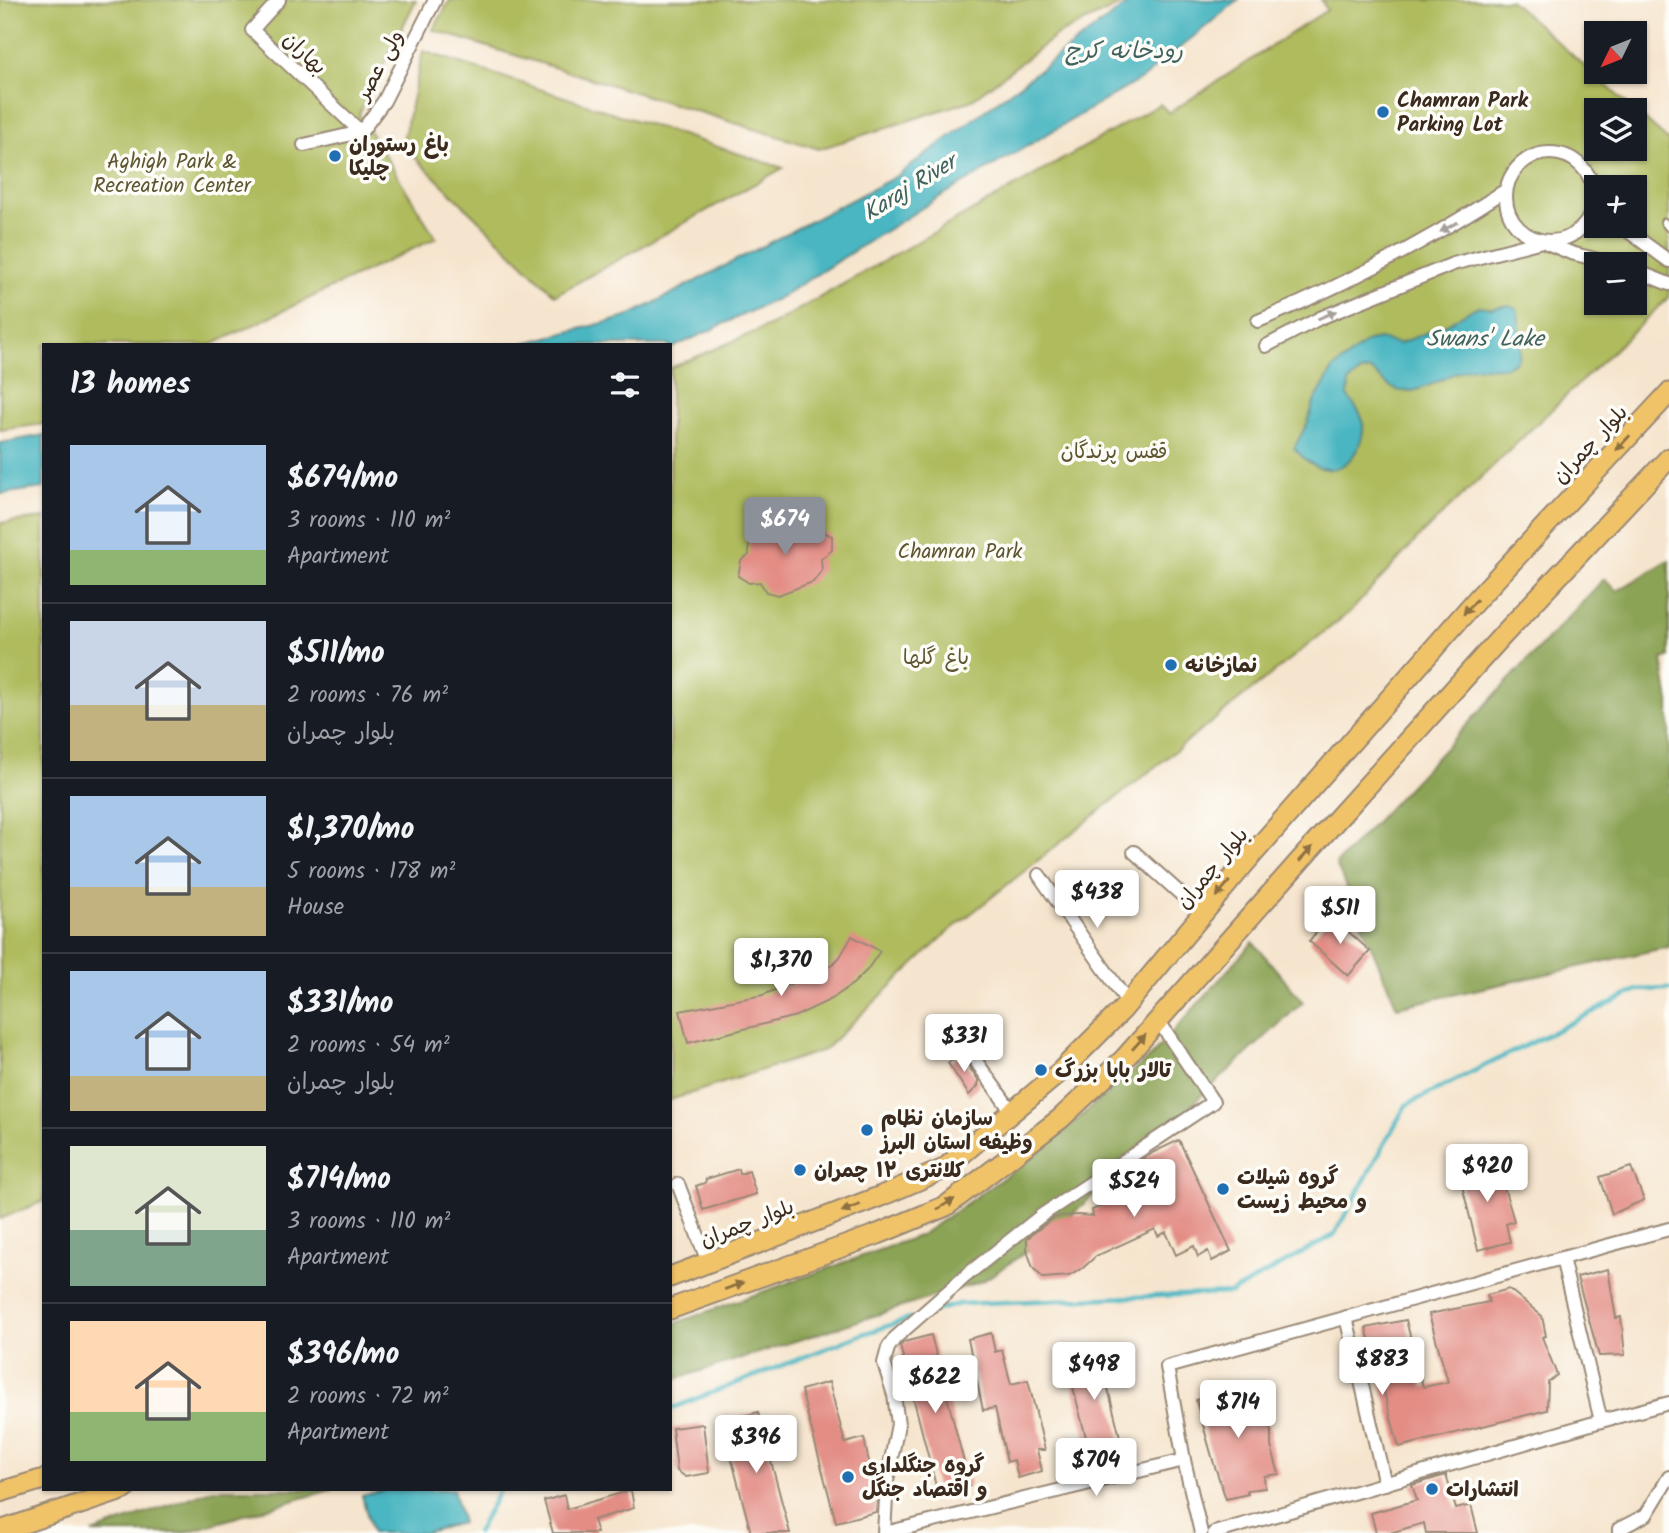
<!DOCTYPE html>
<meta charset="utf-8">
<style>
body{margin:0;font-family:Kalam,"Playpen Sans Arabic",sans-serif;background:#242831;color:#f1f3f6;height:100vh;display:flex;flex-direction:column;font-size:26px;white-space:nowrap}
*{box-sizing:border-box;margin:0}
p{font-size:23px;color:#9ea1a6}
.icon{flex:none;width:38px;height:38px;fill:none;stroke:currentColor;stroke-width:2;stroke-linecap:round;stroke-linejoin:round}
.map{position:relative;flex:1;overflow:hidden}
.sheet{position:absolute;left:42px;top:343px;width:630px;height:1148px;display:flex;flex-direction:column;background:#171b24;border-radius:0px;box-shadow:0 2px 5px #0004}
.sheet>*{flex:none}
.needle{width:46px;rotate:227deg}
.buttons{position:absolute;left:1584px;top:21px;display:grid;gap:14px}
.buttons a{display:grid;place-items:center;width:63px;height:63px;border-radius:0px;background:#171b24;box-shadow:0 2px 5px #0004;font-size:35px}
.price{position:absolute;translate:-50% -60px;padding:0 16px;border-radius:7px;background:#fff;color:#222;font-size:23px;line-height:46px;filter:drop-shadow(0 2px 4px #0008)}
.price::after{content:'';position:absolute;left:50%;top:42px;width:21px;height:16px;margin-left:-10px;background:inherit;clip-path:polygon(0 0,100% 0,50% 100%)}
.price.current{background:#8c9099;color:#fff}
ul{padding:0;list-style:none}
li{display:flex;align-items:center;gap:21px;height:175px;padding:0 28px}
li+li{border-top:2px solid #363941}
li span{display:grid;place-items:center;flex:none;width:196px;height:140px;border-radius:0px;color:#555}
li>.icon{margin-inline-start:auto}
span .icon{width:84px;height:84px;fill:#fffc;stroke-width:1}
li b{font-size:30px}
h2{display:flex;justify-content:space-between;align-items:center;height:84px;padding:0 28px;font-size:30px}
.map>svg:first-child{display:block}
.green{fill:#afbb5d;stroke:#75723e;stroke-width:2;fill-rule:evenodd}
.forest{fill:#8ba354;stroke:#636639;stroke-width:2}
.water{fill:#48b6c1;stroke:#427070;stroke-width:2}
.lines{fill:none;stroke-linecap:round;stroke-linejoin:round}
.stream{stroke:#48b6c1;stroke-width:4.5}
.building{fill:#e38d85}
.service-casing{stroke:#988876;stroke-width:10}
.minor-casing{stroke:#988876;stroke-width:16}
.primary-casing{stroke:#988876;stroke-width:23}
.service{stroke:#fff;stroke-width:6}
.minor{stroke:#fff;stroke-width:12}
.primary{stroke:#f1c369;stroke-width:19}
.oneway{fill:#a79f9a}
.oneway2{fill:#8d6f40}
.poi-dot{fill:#1f6fb2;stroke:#fdfcf7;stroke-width:2.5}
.labels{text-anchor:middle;stroke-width:7;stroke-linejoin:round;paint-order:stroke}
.street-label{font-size:21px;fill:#3b2a1e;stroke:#fdfcf7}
.poi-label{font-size:21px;font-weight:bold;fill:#3b2a1e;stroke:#fdfcf7;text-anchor:start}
.park-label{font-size:21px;fill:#5e5631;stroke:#fdfcf7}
.water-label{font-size:23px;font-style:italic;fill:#40625f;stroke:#fdfcf7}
</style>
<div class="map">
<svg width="1669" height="1533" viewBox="0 0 1669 1533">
<rect width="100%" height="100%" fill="#fdfcf7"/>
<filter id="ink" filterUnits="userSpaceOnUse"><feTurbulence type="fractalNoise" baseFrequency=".0143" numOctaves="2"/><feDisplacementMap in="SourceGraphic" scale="14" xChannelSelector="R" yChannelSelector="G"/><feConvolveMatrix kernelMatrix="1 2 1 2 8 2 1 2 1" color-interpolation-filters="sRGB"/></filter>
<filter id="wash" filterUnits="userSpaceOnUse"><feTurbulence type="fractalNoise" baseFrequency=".00686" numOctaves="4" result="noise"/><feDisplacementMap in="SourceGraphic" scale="28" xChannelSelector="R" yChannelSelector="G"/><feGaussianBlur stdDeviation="1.57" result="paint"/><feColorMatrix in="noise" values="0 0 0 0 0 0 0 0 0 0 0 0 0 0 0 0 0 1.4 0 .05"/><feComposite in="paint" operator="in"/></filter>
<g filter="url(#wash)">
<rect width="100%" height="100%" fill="#f6e5ce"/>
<g class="green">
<polygon points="0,0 416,0 359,114 436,238 211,345 44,345 44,424 0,430"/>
<polygon points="450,0 1130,0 1057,35 970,101 819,149 433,30"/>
<path d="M 1321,0 L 1510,0 L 1634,110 L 1596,110 L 1596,149 L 1634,149 L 1634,110 L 1669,141 L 1669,297 L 1419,537 L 1352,610 L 948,932 L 824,1050 L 670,1100 L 670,368 L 771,325 L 1160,104 L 1169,113 L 1327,10 ZM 1596,187 L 1634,187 L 1634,226 L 1596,226 ZM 1596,264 L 1634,264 L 1634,303 L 1596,303 Z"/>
<polygon points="423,51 783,168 555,295 402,145"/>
<polygon points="44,518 44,1201 0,1219 0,523"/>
</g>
<g class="forest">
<polygon points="1669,560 1669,657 1662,659 1669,703 1669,947 1397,1007 1336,864 1604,579 1617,591"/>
<polygon points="1253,942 1303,1002 1048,1237 983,1281 670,1381 670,1325 921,1235 1037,1154 1153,1054"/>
<polygon points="214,1489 333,1489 183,1533 92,1533"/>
</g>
<g class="water">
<polygon points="1133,0 1238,0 1143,78 933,201 779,298 670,349 670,345 517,345 627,317 897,176"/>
<path d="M 1509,305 L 1517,308 C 1519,320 1525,352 1516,361 C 1504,373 1483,364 1469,368 C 1446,373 1421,397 1397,390 C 1388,387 1378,376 1371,370 L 1361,372 L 1349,382 L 1348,395 C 1351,403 1360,411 1362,418 C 1368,439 1350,472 1326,469 C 1312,467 1303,458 1294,448 L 1308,422 L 1313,404 L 1333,369 L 1368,341 L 1380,339 L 1399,344 L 1445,325 L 1478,306 L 1492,308 Z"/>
<polygon points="44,435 44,488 0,494 0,443"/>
<polygon points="388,1489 453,1489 462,1523 423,1533 372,1533 362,1496"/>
</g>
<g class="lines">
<g class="stream">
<polyline points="930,1312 959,1304 1231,1293 1334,1235 1406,1105 1637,990 1669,989"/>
<polyline points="670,1409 863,1334 912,1318"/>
<polyline points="477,1533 500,1489"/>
</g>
</g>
<g id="blocks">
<g class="building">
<polygon points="794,517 799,518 808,534 820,530 832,536 832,550 821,559 822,571 813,582 778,595 766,592 760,582 749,583 738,576 741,561 749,555 749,542 754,534"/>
<polygon points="1331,916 1370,951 1348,976 1309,941"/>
<polygon points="852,936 880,951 867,970 854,983 832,999 796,1016 688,1043 680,1011 763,995 817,972 832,965 840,957"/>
<polygon points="960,1054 979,1081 978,1086 969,1095 948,1063"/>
<polygon points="1179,1140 1231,1251 1212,1261 1208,1251 1198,1257 1194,1246 1176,1255 1166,1232 1158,1236 1155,1229 1096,1256 1083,1268 1069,1276 1043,1278 1033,1268 1027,1250 1027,1239 1032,1234 1052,1219 1061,1216 1077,1215 1093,1216 1092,1210 1138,1191 1134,1183 1141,1179 1134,1165 1154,1152"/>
<polygon points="1496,1160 1514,1221 1506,1224 1510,1242 1478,1250 1458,1169"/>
<polygon points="1631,1167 1644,1200 1612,1214 1600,1177"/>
<polygon points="739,1169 740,1174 749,1171 756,1194 703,1210 696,1186 705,1183 706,1179"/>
<polygon points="1608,1269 1616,1318 1621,1317 1625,1355 1599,1356 1577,1277"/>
<polygon points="1509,1289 1542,1316 1546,1336 1542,1337 1557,1375 1548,1382 1547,1410 1399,1447 1366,1328 1406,1320 1423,1387 1448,1382 1429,1314 1489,1302 1487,1295"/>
<polygon points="991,1333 995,1352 1002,1350 1011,1384 1028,1380 1045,1450 1037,1450 1042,1471 1018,1478 1014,1460 1007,1462 995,1408 983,1410 968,1339"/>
<polygon points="931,1335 970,1485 938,1494 900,1346 904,1342"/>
<polygon points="1099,1352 1122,1445 1090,1453 1066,1360"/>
<polygon points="829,1382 845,1443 864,1438 877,1502 876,1512 836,1522 801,1390"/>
<polygon points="1237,1384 1241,1394 1254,1389 1262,1416 1271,1430 1271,1446 1279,1474 1264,1476 1265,1488 1247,1490 1248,1494 1226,1499 1214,1464 1196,1400"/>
<polygon points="758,1412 790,1533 751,1533 722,1422"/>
<polygon points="703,1424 709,1473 686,1477 677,1471 672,1428"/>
<polygon points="1446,1475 1456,1509 1471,1505 1478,1533 1426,1533 1424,1523 1390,1533 1376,1533 1371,1513 1417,1500 1412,1485"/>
<polygon points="631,1490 634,1508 593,1520 597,1533 553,1533 544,1501 564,1495 567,1509"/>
</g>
</g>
</g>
<g filter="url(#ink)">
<use href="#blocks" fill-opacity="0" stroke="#988876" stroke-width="2"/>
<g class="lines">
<defs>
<polyline id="service" points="1664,222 1669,228"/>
<g id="minor">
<polyline points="279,0 252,30 361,132"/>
<polyline points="304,145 361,132 384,101 435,0"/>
<circle cx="1550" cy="197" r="44"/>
<polyline points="1621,226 1669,261"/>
<polyline points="1634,270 1669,284"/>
<path d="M 1258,321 C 1345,285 1428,241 1506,190"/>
<polyline points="1266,346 1320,318 1453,264 1542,241 1571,253 1614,264"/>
<polyline points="1134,852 1203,914"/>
<polyline points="1039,875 1128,1003"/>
<polyline points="936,1044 956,1033 1012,1112"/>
<polyline points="678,1184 708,1262"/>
<polyline points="1562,1258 1669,1229"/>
<polyline points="1346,1317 1385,1484"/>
<polyline points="1601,1421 1669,1403"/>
<polyline points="1184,1460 1201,1533"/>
<polyline points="884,1533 887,1481 898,1424 894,1395 884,1363 888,1348 895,1338 968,1274 1042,1215 1213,1102 1158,1020"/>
<polyline points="885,1533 1184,1460 1167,1367 1562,1258 1601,1421 1214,1533"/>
<polyline points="1619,1533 1619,1529 1646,1515 1669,1477"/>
</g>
<g id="primary">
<polyline points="670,1277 881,1196 944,1169 1061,1071 1123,1009 1245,863 1478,598 1669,393"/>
<polyline points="670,1309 878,1234 946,1206 1060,1119 1124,1059 1313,846 1503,635 1669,458"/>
<polyline points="0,1492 44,1479"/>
<polyline points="0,1531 125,1489"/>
</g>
</defs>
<use href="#service" class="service-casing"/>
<use href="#minor" class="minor-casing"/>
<use href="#primary" class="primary-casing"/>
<use href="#service" class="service"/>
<use href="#minor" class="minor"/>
<use href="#primary" class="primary"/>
</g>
<defs><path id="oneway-solid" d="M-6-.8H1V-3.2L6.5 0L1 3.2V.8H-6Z" transform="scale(1.75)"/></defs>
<g class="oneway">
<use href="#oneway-solid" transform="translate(1449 227) rotate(151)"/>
<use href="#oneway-solid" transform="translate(1327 315) rotate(-23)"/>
</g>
<g class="oneway2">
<use href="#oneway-solid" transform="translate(1623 443) rotate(133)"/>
<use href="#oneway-solid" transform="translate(1470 607) rotate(132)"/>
<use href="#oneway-solid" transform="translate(1306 854) rotate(-48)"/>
<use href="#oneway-solid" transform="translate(1223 889) rotate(130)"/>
<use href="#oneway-solid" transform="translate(1139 1042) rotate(-48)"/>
<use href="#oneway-solid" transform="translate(946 1204) rotate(-31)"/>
<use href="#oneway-solid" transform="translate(851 1208) rotate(159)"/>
<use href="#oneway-solid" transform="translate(734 1286) rotate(-20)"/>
</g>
</g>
<g class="poi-dot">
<circle cx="1383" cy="112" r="7"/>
<circle cx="335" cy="156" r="7"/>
<circle cx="1171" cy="665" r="7"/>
<circle cx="1041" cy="1070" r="7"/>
<circle cx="867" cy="1130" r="7"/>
<circle cx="800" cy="1170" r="7"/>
<circle cx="1223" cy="1189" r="7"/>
<circle cx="848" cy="1477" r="7"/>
<circle cx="1432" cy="1489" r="7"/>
</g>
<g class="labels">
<g class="street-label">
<text transform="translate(305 53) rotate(43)" y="7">بهاران</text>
<text transform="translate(379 65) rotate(-61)" y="7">ولی عصر</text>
<text transform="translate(1590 444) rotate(-47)" y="7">بلوار چمران</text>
<text transform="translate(1212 868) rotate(-50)" y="7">بلوار چمران</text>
<text transform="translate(747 1223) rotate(-21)" y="7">بلوار چمران</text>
</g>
<g class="poi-label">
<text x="1397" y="107">Chamran Park<tspan x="1397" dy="24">Parking Lot</tspan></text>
<text x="349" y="151">باغ رستوران<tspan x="349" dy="24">چلیکا</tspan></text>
<text x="1185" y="672">نمازخانه</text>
<text x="1055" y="1077">تالار بابا بزرگ</text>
<text x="881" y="1125">سازمان نظام<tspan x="881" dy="24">وظیفه استان البرز</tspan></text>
<text x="814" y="1177">کلانتری ۱۲ چمران</text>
<text x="1237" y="1184">گروه شیلات<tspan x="1237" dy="24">و محیط زیست</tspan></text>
<text x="862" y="1472">گروه جنگلداری<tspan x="862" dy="24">و اقتصاد جنگل</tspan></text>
<text x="1446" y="1496">انتشارات</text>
</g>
<g class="park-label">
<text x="172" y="168">Aghigh Park &amp;<tspan x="172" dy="24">Recreation Center</tspan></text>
<text x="1114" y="458">قفس پرندگان</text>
<text x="960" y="558">Chamran Park</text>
<text x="936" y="664">باغ گلها</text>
</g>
<g class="water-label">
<text x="1124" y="58">رودخانه کرج</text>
<text transform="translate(909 187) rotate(-32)" y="8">Karaj River</text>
<text x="1485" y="346">Swans' Lake</text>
</g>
</g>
</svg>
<div class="buttons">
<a><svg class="needle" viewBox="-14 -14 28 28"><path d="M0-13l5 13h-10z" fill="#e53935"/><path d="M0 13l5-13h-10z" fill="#9ea1a6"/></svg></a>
<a><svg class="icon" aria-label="layers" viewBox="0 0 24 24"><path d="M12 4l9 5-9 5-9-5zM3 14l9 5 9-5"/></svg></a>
<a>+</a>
<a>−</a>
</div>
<b class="price current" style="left:785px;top:557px">$674</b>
<b class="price" style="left:1097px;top:930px">$438</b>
<b class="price" style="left:1340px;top:946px">$511</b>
<b class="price" style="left:781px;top:998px">$1,370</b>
<b class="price" style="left:964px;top:1074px">$331</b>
<b class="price" style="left:1487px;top:1204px">$920</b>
<b class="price" style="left:1134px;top:1219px">$524</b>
<b class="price" style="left:1382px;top:1397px">$883</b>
<b class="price" style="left:1094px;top:1402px">$498</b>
<b class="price" style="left:935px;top:1415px">$622</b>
<b class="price" style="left:1238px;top:1440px">$714</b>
<b class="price" style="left:756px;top:1475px">$396</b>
<b class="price" style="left:1096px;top:1498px">$704</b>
<section class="sheet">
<h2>13 homes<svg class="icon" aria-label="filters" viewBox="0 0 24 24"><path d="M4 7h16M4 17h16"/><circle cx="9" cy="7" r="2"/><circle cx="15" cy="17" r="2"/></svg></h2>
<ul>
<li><span style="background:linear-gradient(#a9c7e8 75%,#8fb573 0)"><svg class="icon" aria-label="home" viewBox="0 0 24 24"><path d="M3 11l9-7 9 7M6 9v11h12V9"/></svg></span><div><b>$674/mo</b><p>3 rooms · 110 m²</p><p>Apartment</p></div></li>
<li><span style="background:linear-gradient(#c9d6e8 60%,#c2b280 0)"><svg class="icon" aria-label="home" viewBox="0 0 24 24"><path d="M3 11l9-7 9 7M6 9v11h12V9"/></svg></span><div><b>$511/mo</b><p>2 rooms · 76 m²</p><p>بلوار چمران</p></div></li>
<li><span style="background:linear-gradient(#a9c7e8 65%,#c2b280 0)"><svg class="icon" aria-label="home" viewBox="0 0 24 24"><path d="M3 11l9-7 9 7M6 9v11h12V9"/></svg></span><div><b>$1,370/mo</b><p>5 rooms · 178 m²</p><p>House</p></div></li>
<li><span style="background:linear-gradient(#a9c7e8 75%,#c2b280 0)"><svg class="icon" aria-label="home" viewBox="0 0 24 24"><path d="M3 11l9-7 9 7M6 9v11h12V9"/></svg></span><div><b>$331/mo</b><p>2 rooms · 54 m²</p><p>بلوار چمران</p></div></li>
<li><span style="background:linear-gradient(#dfe7d0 60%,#7fa58c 0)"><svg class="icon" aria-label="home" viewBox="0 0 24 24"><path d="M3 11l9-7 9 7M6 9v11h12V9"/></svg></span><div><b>$714/mo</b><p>3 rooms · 110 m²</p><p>Apartment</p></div></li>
<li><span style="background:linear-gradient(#ffd9b3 65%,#8fb573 0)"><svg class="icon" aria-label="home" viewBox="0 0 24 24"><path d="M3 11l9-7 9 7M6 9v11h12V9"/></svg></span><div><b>$396/mo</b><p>2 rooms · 72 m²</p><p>Apartment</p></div></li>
</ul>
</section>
</div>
